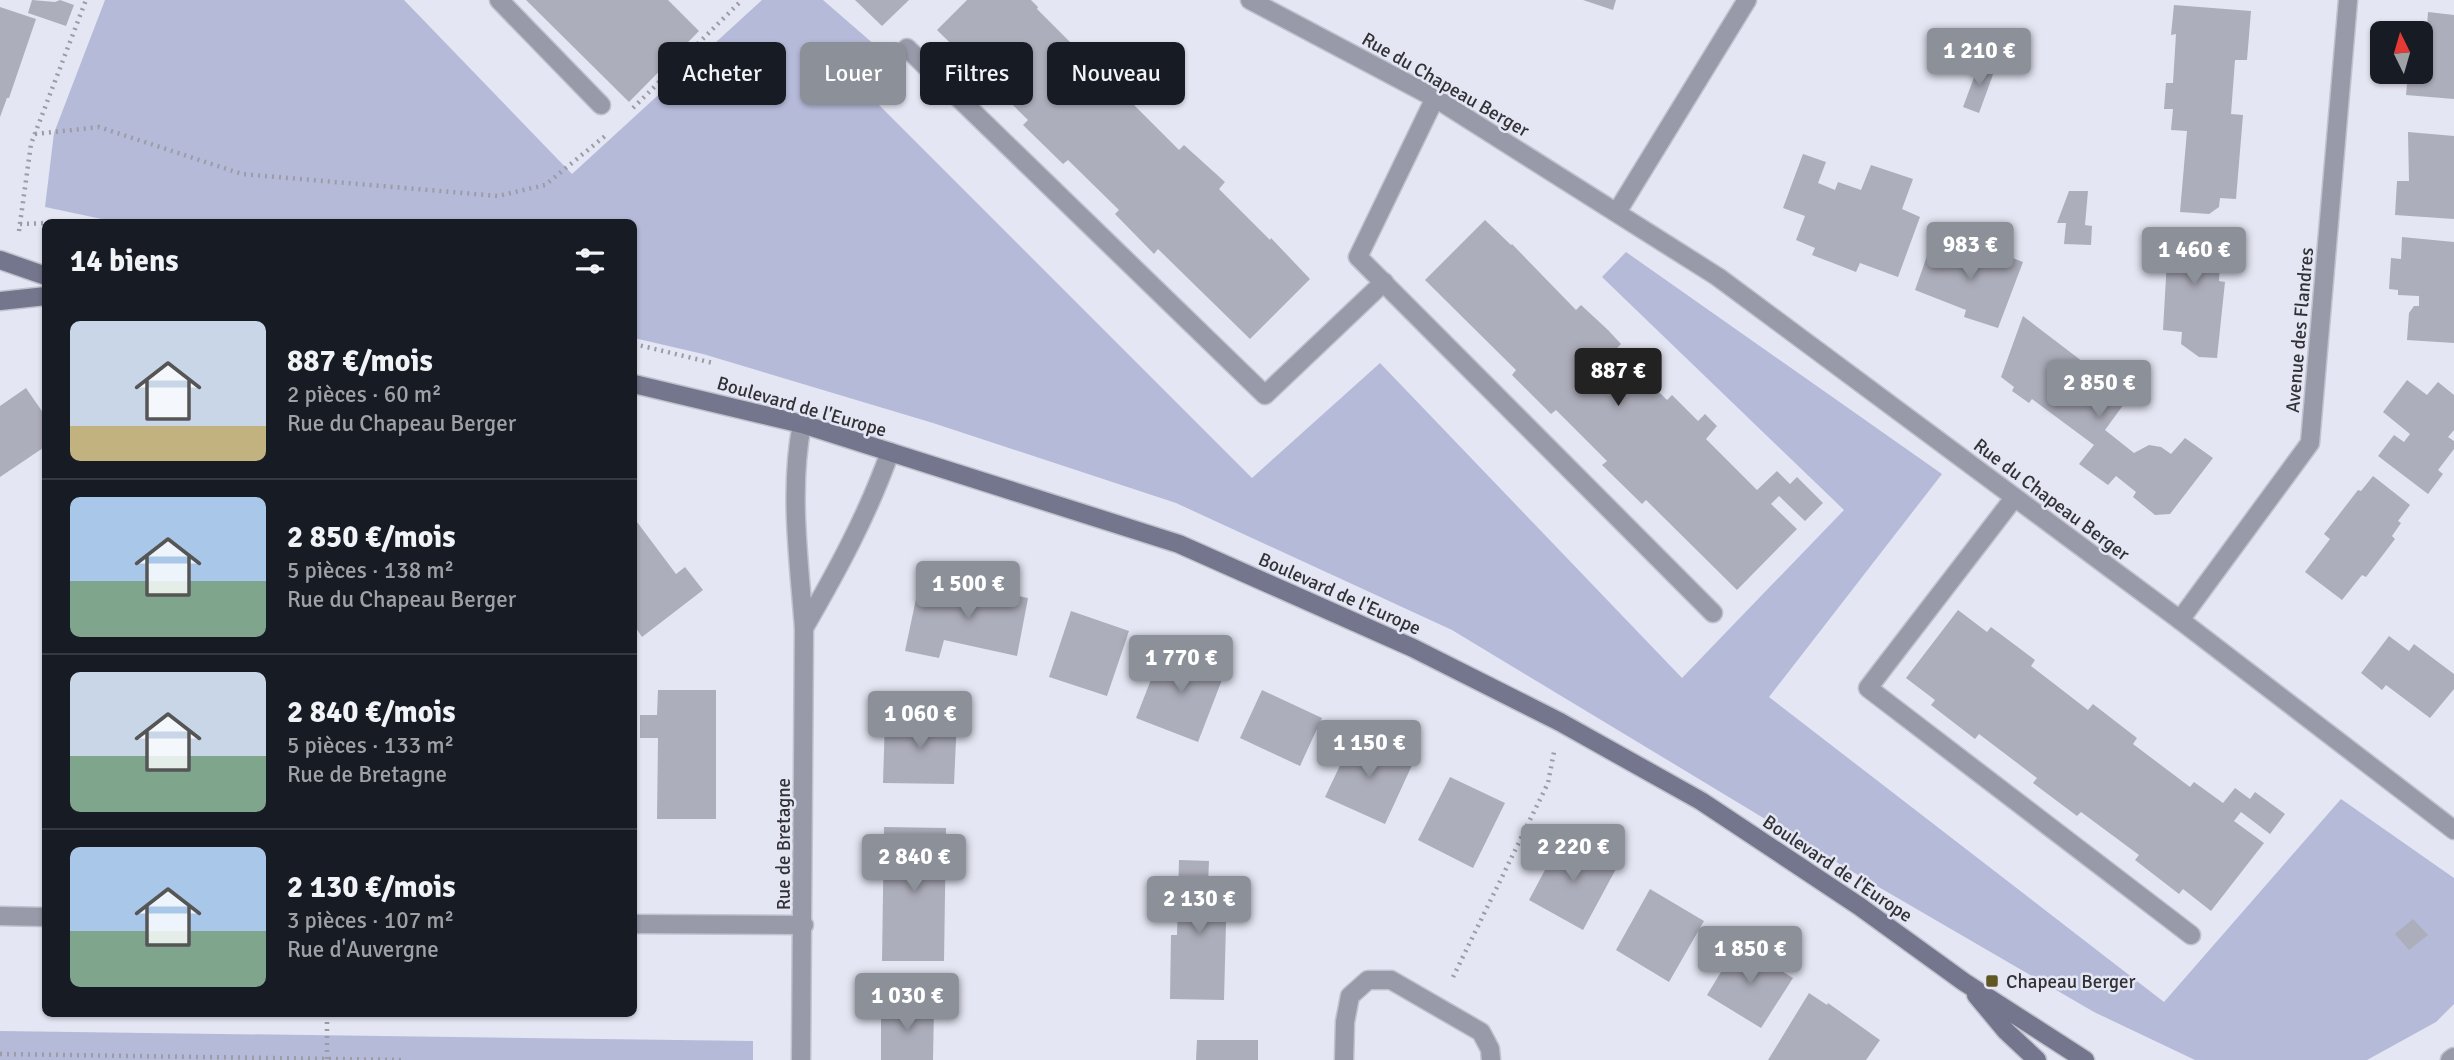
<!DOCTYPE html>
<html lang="fr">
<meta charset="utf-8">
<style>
body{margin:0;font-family:Signika,sans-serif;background:#20242c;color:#f1f3f6;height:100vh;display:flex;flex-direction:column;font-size:26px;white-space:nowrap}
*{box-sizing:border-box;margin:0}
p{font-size:23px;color:#9ea1a6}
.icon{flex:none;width:38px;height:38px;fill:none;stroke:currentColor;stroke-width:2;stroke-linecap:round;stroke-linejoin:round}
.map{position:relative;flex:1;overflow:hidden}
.sheet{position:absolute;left:42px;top:219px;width:595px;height:798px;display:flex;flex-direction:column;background:#171b24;border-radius:10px;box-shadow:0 2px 5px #0004}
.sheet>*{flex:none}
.banner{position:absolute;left:658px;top:42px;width:665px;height:63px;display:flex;gap:14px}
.needle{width:46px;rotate:355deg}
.fabs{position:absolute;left:2370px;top:21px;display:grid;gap:14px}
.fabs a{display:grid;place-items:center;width:63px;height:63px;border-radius:10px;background:#171b24;box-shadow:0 2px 5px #0004;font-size:35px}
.price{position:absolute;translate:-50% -60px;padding:0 16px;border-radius:7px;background:#8c9099;color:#fff;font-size:23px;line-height:46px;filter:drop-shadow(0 2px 4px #0008)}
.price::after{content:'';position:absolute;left:50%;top:42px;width:21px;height:16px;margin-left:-10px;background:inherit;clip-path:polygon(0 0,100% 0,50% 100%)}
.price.on{background:#222;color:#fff}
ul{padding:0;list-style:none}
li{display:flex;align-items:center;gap:21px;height:175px;padding:0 28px}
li+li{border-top:2px solid #363941}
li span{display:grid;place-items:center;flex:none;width:196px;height:140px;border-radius:10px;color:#555}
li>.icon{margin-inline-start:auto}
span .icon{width:84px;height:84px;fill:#fffc;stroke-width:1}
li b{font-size:30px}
h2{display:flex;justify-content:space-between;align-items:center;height:84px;padding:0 28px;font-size:30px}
.chip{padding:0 24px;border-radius:10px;background:#171b24;box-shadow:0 2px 5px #0004;font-size:24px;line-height:63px}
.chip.on{background:#8c9099;color:#fff}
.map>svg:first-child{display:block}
.green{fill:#b6bad9}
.building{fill:#adaebb}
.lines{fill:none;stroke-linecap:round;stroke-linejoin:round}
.lane-casing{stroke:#c0c2cd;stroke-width:21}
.street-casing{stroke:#c0c2cd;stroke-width:21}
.secondary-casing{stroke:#c0c2cd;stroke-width:21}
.path{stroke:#9b9ca6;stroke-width:4.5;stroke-dasharray:2 5;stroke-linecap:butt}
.lane{stroke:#989aaa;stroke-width:18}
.street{stroke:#989aaa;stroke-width:18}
.secondary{stroke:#73768c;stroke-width:18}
.poi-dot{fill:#605723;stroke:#e4e6f3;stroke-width:2.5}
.labels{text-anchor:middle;stroke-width:5;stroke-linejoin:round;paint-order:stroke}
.street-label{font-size:19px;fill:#313136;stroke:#e4e6f3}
.poi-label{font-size:19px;fill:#313136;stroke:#e4e6f3;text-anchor:start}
</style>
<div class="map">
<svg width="2454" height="1060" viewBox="0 0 2454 1060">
<rect width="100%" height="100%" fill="#e4e6f3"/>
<g class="green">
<polygon points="105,0 404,0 572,174 762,0 823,0 876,46 850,76 1252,478 1380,363 1682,678 1844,510 1602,277 1626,252 1942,474 1769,697 2164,1002 2341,799 2454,878 2454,1004 2436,1022 2367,1060 2195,1060 2094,1012 1858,875 1452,630 1176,503 933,423 703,354 634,338 634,222 116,222 45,207 54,133"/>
<polygon points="0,1031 753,1041 753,1060 0,1060"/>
</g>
<g class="building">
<polygon points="32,0 55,2 60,0 74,5 66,26 28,13"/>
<polygon points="526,0 668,0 699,31 629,102"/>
<polygon points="855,0 909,0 882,26"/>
<polygon points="967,0 1031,0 1038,7 1037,9 1088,60 1093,55 1134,92 1128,99 1179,150 1184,145 1225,182 1219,189 1270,240 1271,238 1310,279 1250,339 1158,249 1154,254 1115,214 1119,210 1068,160 1063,164 1023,125 1028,120 937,30"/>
<polygon points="1583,0 1616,0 1613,10"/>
<polygon points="2174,5 2251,11 2247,60 2235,60 2231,114 2243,115 2236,199 2220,198 2219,207 2209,214 2180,212 2187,131 2171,130 2173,109 2164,109 2166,83 2173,83 2176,34 2171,35"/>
<polygon points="0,7 36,19 9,98 7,98 0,117"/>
<polygon points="2428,12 2454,15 2454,99 2406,95 2408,72 2420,72 2420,67 2424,67"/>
<polygon points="1979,64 1995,69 1979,113 1963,107"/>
<polygon points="2408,132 2454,136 2454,219 2395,215 2397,181 2409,181"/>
<polygon points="1803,154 1826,162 1818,183 1835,190 1838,182 1861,190 1871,165 1913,179 1902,209 1920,217 1898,277 1860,263 1856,272 1833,263 1812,255 1815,248 1796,240 1805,216 1783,208"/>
<polygon points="2069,191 2088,191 2085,225 2092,226 2091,245 2064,244 2066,223 2057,223"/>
<polygon points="1485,220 1511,245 1512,244 1576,310 1581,305 1608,330 1621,344 1616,349 1667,400 1672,395 1698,421 1705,414 1717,426 1706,439 1757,490 1777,471 1790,484 1797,477 1823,503 1805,521 1779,496 1771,504 1797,529 1737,590 1646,500 1642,504 1602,465 1607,461 1556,410 1551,414 1512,375 1516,370 1425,280"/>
<polygon points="2154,230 2231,237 2229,264 2220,264 2219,281 2225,282 2217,358 2199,357 2181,344 2182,332 2163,330 2167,260 2153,259"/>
<polygon points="2402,237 2454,242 2454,343 2407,340 2409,313 2414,306 2419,306 2419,296 2398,295 2398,290 2389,289 2391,258 2401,259"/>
<polygon points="1932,242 1985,261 1989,249 2023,262 1998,328 1964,317 1966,310 1915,290"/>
<polygon points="2023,316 2129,397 2105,430 2134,453 2149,445 2161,447 2171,454 2185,438 2213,458 2170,514 2155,515 2133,497 2136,492 2116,476 2108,485 2079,464 2094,445 2032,399 2029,403 2012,391 2014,387 2001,377"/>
<polygon points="2407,380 2427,395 2438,382 2454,395 2454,430 2448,437 2454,441 2454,449 2438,470 2443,474 2428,494 2378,456 2394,435 2404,442 2410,434 2383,412"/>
<polygon points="26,388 46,417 46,446 0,477 0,406"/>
<polygon points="2373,476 2410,505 2398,521 2401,523 2392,536 2395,539 2366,577 2362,575 2342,600 2305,572 2330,539 2324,534 2358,490 2361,491"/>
<polygon points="637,522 676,574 685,567 703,590 642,637 634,625 634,525"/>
<polygon points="957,583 1028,598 1017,656 944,640 939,658 905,651 917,594 952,601"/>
<polygon points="1958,610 1987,632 1991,627 2035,660 2031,666 2088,710 2093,704 2137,738 2133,744 2190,787 2194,782 2223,803 2235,788 2250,799 2255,792 2285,814 2270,834 2241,812 2234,821 2264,843 2211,911 2183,889 2179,894 2135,860 2139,855 2081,812 2077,816 2033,783 2037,778 1979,734 1975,739 1931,705 1935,700 1906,678"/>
<polygon points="1071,611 1129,631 1107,696 1049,677"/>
<polygon points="2389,636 2409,651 2414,644 2454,674 2454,689 2430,718 2386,685 2382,690 2361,673"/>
<polygon points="1163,649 1225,672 1198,742 1136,718"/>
<polygon points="658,690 716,690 716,819 657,819 658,738 640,738 640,715 657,715"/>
<polygon points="1262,690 1322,718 1300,766 1240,738"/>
<polygon points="885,718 957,718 954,784 883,783"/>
<polygon points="1354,736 1413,763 1385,824 1325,797"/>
<polygon points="1450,777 1505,803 1473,868 1418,840"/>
<polygon points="884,827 946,828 944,961 882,961"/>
<polygon points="1562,838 1617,867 1583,930 1529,900"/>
<polygon points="1179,860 1209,861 1208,884 1227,885 1224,1000 1170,999 1171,935 1177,935"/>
<polygon points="1650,889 1704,921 1669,982 1616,950"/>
<polygon points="2413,919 2428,935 2409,950 2395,934"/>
<polygon points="1738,944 1793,978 1761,1028 1707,995"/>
<polygon points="1809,993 1827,1005 1828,1003 1880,1040 1866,1060 1768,1060"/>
<polygon points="881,1006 934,1006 933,1060 881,1060"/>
<polygon points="1197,1040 1258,1040 1258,1060 1196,1060"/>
</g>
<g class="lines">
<defs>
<g id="lane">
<polyline points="499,0 601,105"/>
<polyline points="907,48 1265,395 1384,282"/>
<polyline points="1435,98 1358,257 1713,613"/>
<polyline points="2014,498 1868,688 2191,935"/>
</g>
<g id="street">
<polyline points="1250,0 1435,98 1718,277 2180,620 2454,830"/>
<polyline points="1617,212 1747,0"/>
<path d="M 802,424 C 789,490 799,561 804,628 C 837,571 868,514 890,452"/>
<polyline points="2180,620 2310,443 2348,0"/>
<polyline points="0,916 46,917"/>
<polyline points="634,924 804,925"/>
<polyline points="801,1060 804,628"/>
<polyline points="1344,1060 1345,1022 1350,996 1368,980 1391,980 1481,1032 1490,1049 1491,1060"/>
<polyline points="2450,1060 2454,1057"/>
</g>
<g id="secondary">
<polyline points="0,260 46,276"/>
<polyline points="0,301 46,296"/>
<polyline points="634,384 802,424 1179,544 1413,648 1560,722 1701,801 1859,906 1964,982 2085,1060"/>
<polyline points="1976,995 2006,1031 2037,1060"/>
</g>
</defs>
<use href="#lane" class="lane-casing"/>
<use href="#street" class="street-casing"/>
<use href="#secondary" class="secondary-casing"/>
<g class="path">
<polyline points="633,108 742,0"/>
<polyline points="35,134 99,127 242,174 498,196 545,185 605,136"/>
<polyline points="50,222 75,222"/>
<polyline points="20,224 46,223"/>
<polyline points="19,231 31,144 86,0"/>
<polyline points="634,344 713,363"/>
<polyline points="1453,977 1548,783 1554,752"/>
<polyline points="0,1054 406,1060"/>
<polyline points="327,1059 327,1013"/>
</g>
<use href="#lane" class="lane"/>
<use href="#street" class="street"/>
<use href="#secondary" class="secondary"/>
</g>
<rect class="poi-dot" x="1985" y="974" width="14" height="14" rx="3.5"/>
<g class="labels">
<g class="street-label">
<text transform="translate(1446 84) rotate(30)" y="7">Rue du Chapeau Berger</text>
<text transform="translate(2299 330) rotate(-85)" y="7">Avenue des Flandres</text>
<text transform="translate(802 406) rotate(16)" y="7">Boulevard de l'Europe</text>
<text transform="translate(2052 499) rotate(37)" y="7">Rue du Chapeau Berger</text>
<text transform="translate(1340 593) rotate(24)" y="7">Boulevard de l'Europe</text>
<text transform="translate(783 844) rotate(-90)" y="7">Rue de Bretagne</text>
<text transform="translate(1838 868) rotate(34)" y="7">Boulevard de l'Europe</text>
</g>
<g class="poi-label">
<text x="2006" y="988">Chapeau Berger</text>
</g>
</g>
</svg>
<div class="fabs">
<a><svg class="needle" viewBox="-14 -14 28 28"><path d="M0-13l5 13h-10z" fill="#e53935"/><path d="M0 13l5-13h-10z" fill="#9ea1a6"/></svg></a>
</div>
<b class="price" style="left:1979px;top:88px">1 210 €</b>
<b class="price" style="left:1970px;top:282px">983 €</b>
<b class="price" style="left:2194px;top:287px">1 460 €</b>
<b class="price on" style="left:1618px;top:408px">887 €</b>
<b class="price" style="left:2099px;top:420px">2 850 €</b>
<b class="price" style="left:968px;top:621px">1 500 €</b>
<b class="price" style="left:1181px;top:695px">1 770 €</b>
<b class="price" style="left:920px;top:751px">1 060 €</b>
<b class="price" style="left:1369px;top:780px">1 150 €</b>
<b class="price" style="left:1573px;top:884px">2 220 €</b>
<b class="price" style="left:914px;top:894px">2 840 €</b>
<b class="price" style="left:1199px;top:936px">2 130 €</b>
<b class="price" style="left:1750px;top:986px">1 850 €</b>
<b class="price" style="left:907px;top:1033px">1 030 €</b>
<div class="banner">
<a class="chip">Acheter</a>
<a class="chip on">Louer</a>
<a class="chip">Filtres</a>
<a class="chip">Nouveau</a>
</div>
<section class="sheet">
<h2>14 biens<svg class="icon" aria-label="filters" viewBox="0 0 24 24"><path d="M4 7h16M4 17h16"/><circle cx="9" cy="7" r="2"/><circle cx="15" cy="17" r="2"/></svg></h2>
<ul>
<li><span style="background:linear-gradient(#c9d6e8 75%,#c2b280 0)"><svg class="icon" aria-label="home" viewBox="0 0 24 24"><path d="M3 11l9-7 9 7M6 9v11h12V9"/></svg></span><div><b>887 €/mois</b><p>2 pièces · 60 m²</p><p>Rue du Chapeau Berger</p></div></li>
<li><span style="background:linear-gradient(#a9c7e8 60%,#7fa58c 0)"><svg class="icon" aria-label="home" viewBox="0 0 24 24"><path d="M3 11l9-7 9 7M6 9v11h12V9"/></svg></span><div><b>2 850 €/mois</b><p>5 pièces · 138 m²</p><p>Rue du Chapeau Berger</p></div></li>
<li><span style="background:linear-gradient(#c9d6e8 60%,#7fa58c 0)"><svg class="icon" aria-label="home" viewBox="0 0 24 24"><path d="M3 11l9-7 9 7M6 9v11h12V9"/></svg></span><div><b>2 840 €/mois</b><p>5 pièces · 133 m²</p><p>Rue de Bretagne</p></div></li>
<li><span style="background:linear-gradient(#a9c7e8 60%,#7fa58c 0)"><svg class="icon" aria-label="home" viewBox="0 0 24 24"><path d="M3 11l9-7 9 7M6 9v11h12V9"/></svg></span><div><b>2 130 €/mois</b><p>3 pièces · 107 m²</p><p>Rue d'Auvergne</p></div></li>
</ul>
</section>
</div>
